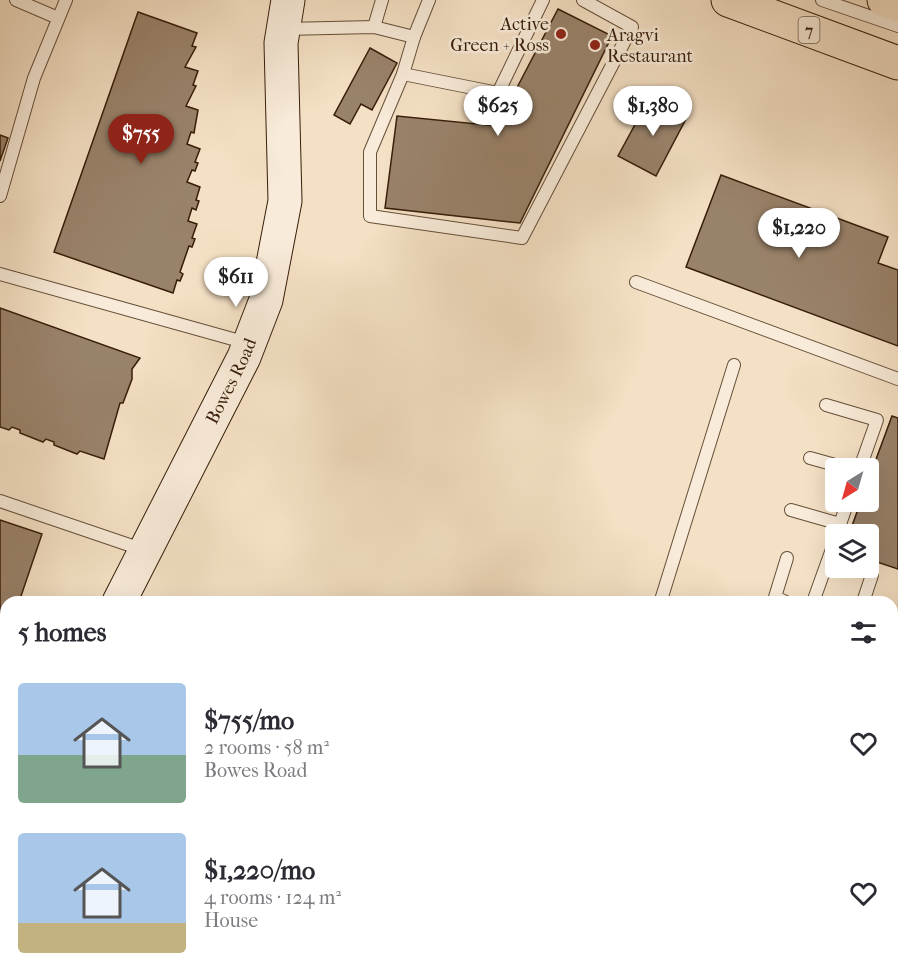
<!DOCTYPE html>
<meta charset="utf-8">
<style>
body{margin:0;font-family:"IM FELL French Canon",serif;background:#f2f2f3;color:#2b2b33;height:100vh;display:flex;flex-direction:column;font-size:22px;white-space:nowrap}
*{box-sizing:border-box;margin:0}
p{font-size:20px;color:#7c7c81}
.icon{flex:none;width:33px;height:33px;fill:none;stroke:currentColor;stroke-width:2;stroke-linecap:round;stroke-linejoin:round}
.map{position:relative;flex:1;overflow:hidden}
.drawer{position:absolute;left:0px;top:596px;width:898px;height:386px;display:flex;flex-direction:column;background:#fff;border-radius:18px 18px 0 0;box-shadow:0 6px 24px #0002}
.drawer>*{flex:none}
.needle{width:39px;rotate:217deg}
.fabs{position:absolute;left:825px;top:458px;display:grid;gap:12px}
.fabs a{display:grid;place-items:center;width:54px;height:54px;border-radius:6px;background:#fff;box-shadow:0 6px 24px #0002;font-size:30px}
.price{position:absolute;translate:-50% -51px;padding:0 14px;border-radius:21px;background:#fff;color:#222;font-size:20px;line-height:39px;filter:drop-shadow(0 2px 3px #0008)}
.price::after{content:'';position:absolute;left:50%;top:36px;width:18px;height:14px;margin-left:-9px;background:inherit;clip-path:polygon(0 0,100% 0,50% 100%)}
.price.active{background:#8f2418;color:#fff}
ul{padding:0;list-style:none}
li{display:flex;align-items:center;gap:18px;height:150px;padding:0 18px}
li span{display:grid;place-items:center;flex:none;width:168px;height:120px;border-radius:6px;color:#555}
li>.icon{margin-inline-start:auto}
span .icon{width:72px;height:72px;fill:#fffc;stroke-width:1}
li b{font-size:26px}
h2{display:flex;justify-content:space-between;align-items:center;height:72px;padding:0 18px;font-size:26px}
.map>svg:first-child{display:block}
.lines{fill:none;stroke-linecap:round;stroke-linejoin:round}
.stream{stroke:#826a53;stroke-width:6}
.building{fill:#99826a;stroke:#371d09;stroke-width:1.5}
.lane-casing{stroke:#664e38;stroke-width:14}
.secondary-casing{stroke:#371d09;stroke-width:35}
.primary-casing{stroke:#371d09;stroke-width:35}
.lane{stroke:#f8ebd9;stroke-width:12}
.secondary{stroke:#f8ebd9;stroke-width:33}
.primary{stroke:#f4e0c4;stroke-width:33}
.poi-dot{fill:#8f2418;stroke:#f8ebd9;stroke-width:2}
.labels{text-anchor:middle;stroke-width:5;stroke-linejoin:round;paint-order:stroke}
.shield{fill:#f8ebd9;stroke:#715b47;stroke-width:1.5}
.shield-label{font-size:16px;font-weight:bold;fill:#371d09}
.poi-label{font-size:18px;fill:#371d09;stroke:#f8ebd9;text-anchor:end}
.street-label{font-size:18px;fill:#371d09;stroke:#f8ebd9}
</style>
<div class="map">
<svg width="898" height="980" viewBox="0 0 898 980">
<rect width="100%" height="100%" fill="#f4e0c4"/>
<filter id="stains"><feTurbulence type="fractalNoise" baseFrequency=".00333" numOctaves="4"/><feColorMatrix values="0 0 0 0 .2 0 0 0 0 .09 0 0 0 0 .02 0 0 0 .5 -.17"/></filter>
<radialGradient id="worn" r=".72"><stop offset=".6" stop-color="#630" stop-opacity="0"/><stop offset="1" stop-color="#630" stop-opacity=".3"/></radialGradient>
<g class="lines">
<g class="stream">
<polyline points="0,902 6,904"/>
<polyline points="194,975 208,980"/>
</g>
</g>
<g class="building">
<polygon points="558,9 612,36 520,223 385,208 397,116 497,126"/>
<polygon points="138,12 197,33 192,46 196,47 185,67 198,71 193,85 196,86 186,106 198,110 194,133 191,132 187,144 200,149 195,162 198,163 195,171 192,170 187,182 200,187 196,200 199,201 196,210 192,208 188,221 197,224 192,238 195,239 192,247 189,246 180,272 183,274 180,281 177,280 173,293 54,252"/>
<polygon points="370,48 397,63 372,110 361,104 350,124 334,115"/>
<polygon points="650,97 687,117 656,176 618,156"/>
<polygon points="0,135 8,138 0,161"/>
<polygon points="721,175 888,237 878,263 898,270 898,346 686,267"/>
<polygon points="0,308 140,358 132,369 132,379 123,403 120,403 104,459 80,451 77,454 54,445 54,442 46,439 43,442 20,433 20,430 12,427 9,430 0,427"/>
<polygon points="892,416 898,418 898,569 868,559 868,534 849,534 861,501 868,501 868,481"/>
<polygon points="0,520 42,534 19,602 6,602 6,629 0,646"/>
<polygon points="892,830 898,832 898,980 668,980 670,975 892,975"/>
<polygon points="20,975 90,975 104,980 18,980"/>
<polygon points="408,975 523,975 521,980 422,980"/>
</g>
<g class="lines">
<defs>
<g id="lane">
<polyline points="16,0 58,18"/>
<polyline points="822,0 898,26"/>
<polyline points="374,27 382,0"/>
<polyline points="284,29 374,27 414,37 403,74 498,93 543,0"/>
<polyline points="414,37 429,0"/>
<polyline points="403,74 370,152 370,216 522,238 632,27 583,0"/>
<polyline points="0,196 34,78 66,0"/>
<polyline points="0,274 247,343"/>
<polyline points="636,282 898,379"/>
<polyline points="826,405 877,420 860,468"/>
<polyline points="810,458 846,468"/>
<polyline points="0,501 144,550"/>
<polyline points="791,510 840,524"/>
<polyline points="838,530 848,501"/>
<polyline points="661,600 734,365"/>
<polyline points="786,602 775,597 787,558"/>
<polyline points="813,602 836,538"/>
<polyline points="863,602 872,575"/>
<polyline points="0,688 6,690"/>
<polyline points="892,701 898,703"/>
<polyline points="892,752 898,754"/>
<polyline points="892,804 898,806"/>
<polyline points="0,880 6,882"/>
<polyline points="278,975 293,980"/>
<polyline points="555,980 557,975"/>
<polyline points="618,980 620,975"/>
</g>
<g id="secondary">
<path id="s1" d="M 119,602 L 244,357 L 266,300 L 285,201 L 281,43 L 288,0"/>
<polyline points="0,834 6,822"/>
</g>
<g id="primary">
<polyline points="728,0 898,63"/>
<polyline points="884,0 898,5"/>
</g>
</defs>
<use href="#lane" class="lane-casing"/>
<use href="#secondary" class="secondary-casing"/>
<use href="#primary" class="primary-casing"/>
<use href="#lane" class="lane"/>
<use href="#secondary" class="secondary"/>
<use href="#primary" class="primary"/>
</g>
<g class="poi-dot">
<circle cx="561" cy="34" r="6"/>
<circle cx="595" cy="45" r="6"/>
</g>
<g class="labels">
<rect class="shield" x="798.5" y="17" width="21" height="26" rx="4.5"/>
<g class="shield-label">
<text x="809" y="36">7</text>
</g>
<g class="poi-label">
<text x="549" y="30">Active<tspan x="549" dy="21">Green + Ross</tspan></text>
<text x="607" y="41" text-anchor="start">Aragvi<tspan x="607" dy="21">Restaurant</tspan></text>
</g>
<g class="street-label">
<text dy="6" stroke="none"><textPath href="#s1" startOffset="248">Bowes Road</textPath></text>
</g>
</g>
<rect width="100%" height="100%" filter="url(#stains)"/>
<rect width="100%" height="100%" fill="url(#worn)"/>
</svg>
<div class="fabs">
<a><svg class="needle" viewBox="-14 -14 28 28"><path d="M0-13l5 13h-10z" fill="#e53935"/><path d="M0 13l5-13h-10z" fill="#7c7c81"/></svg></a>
<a><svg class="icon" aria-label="layers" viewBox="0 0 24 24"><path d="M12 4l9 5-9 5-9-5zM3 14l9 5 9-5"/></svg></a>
</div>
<b class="price" style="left:498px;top:137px">$625</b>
<b class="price" style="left:653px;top:137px">$1,380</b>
<b class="price active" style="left:141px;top:165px">$755</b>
<b class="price" style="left:799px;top:259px">$1,220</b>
<b class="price" style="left:236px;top:308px">$611</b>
<section class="drawer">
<h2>5 homes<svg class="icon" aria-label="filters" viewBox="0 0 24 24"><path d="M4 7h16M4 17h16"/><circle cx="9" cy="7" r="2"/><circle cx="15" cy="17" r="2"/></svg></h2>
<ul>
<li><span style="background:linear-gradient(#a9c7e8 60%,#7fa58c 0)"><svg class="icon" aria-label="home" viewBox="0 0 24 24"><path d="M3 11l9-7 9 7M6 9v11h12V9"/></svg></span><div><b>$755/mo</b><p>2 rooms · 58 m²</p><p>Bowes Road</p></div><svg class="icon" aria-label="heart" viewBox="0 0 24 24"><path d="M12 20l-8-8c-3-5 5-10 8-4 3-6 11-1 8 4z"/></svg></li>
<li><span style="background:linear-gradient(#a9c7e8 75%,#c2b280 0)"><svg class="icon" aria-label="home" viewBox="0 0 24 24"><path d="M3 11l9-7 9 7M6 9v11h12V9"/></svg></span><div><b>$1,220/mo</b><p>4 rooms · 124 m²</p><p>House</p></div><svg class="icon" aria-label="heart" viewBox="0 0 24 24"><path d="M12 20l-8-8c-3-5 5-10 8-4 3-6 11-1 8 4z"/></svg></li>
</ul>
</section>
</div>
